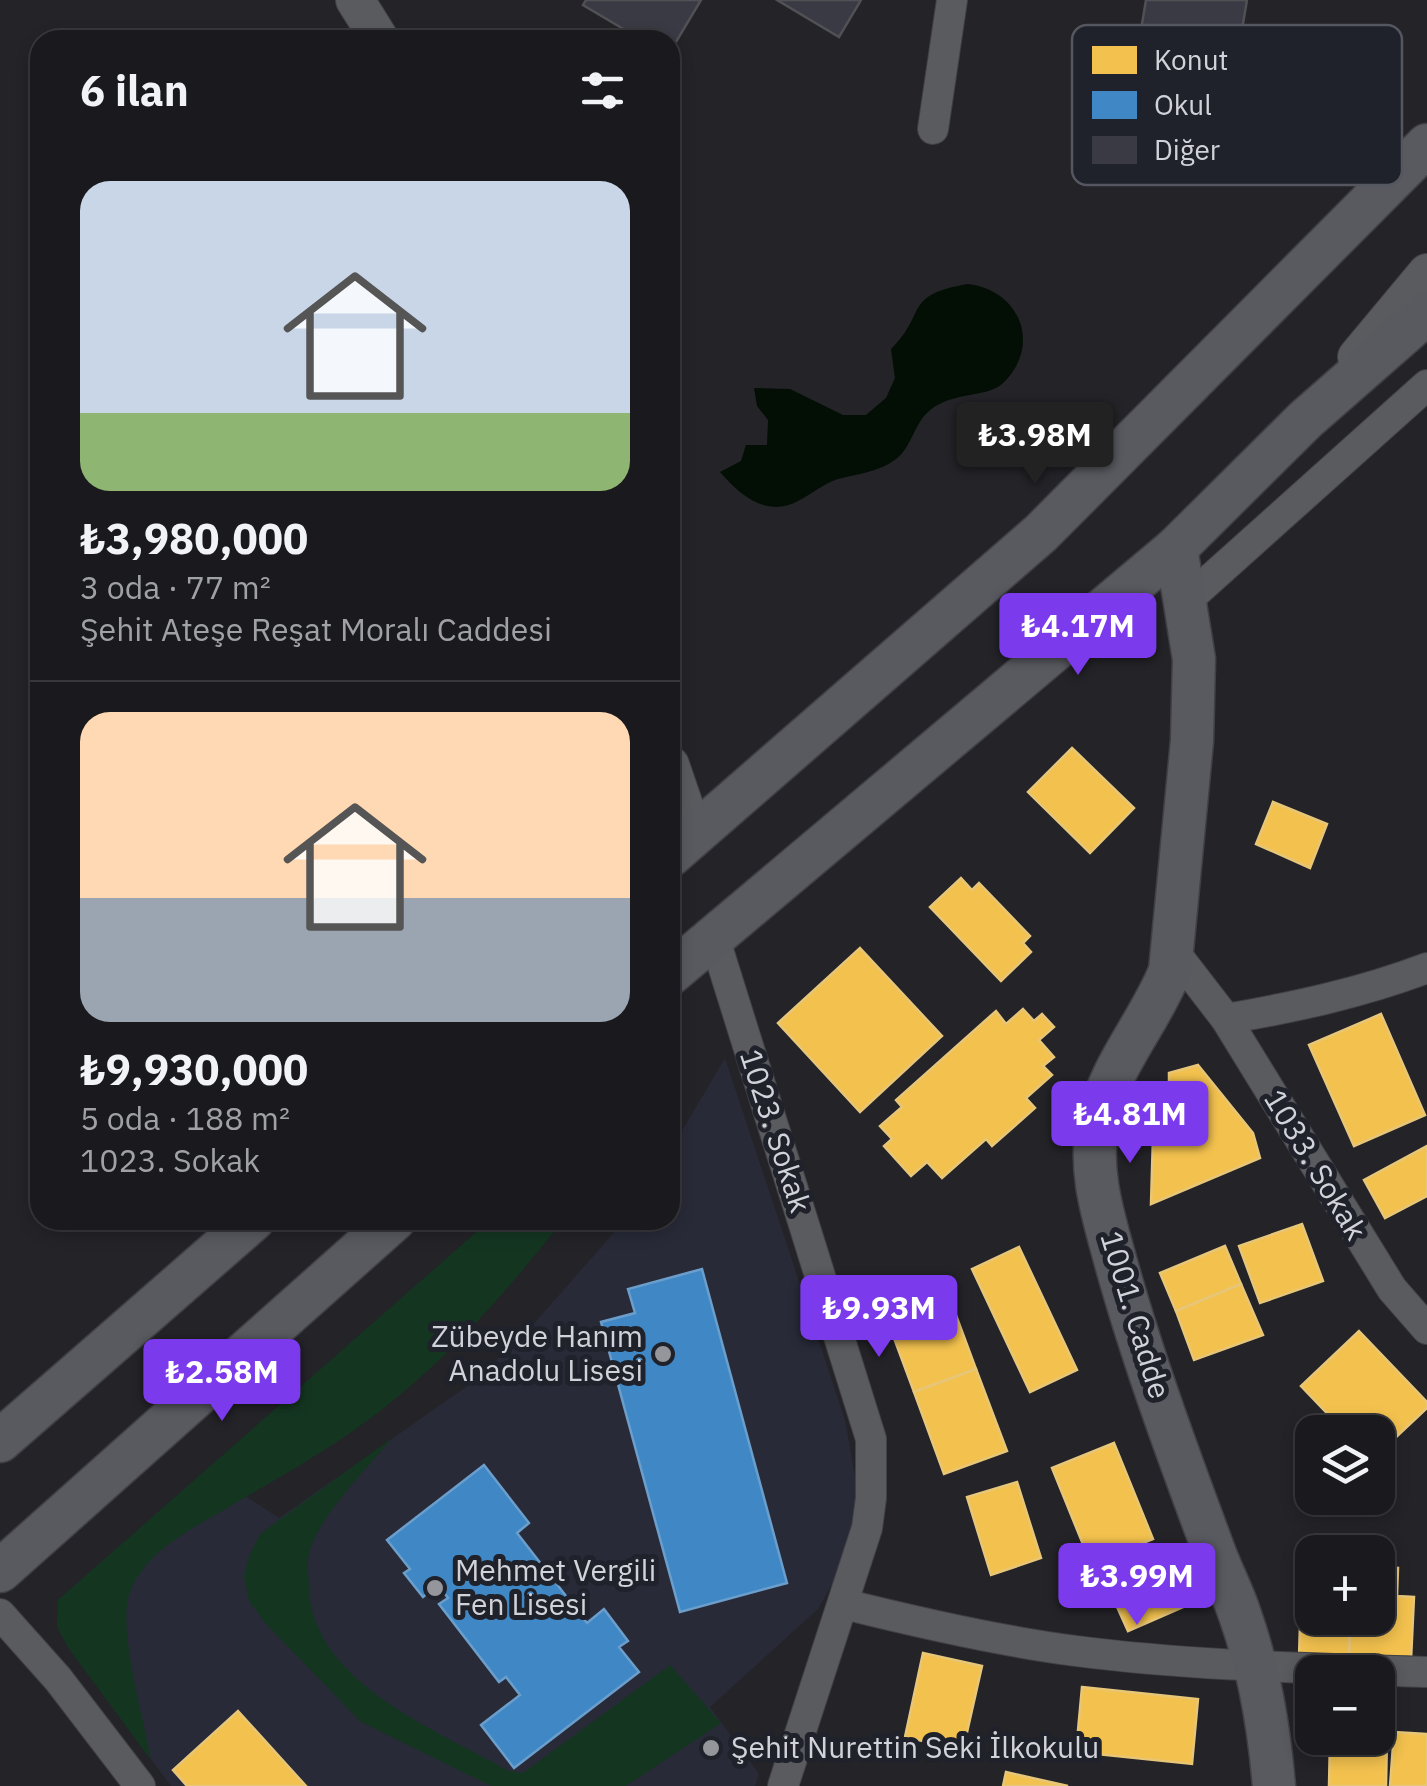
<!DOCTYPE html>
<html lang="tr">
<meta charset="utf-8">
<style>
body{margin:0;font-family:"IBM Plex Sans",sans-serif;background:#232327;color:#f1f3f6;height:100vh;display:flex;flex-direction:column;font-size:38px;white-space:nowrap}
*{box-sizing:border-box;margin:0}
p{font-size:32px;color:#9fa1a4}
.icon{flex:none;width:55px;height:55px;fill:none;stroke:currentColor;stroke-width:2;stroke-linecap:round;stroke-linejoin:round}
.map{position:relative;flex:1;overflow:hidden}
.panel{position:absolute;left:30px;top:30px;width:650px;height:1200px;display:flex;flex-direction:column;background:#1a1a1e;border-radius:30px;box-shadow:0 5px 15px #0003,0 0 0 2px #38383c}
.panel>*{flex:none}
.fabs{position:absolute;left:1295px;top:1415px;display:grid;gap:20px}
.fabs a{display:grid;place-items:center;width:100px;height:100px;border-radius:20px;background:#1a1a1e;box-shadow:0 5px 15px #0003,0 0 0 2px #38383c;font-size:50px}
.price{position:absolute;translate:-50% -85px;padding:0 22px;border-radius:10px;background:#7c3aed;color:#fff;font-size:32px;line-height:65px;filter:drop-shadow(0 2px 5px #0008)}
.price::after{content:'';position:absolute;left:50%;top:60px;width:30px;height:22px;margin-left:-15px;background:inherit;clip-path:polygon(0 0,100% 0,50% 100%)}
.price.active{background:#222;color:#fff}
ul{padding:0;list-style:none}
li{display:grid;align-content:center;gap:20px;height:530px;padding:0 50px}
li+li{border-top:2px solid #38383c}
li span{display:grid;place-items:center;height:310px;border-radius:30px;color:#555}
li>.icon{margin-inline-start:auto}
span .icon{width:180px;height:180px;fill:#fffc;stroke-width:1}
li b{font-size:42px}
h2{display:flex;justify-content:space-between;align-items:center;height:120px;padding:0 50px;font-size:42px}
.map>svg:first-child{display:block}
.built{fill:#282a38}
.green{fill:#143621}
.water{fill:#030f05}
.homes{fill:#f2c14e;stroke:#e8c678;stroke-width:2.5}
.schools{fill:#3f88c5;stroke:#6b9ecb;stroke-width:2.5}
.building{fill:#3a3a45;stroke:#505055;stroke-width:2.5}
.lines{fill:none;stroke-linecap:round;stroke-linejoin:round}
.minor-casing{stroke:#404045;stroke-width:32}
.tertiary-casing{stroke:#404045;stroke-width:40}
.secondary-casing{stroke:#404045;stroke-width:45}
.minor{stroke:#5a5b5f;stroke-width:30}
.tertiary{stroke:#5a5b5f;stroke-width:38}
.secondary{stroke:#595a60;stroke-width:42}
.poi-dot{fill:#95959c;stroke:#20222b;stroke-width:4}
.labels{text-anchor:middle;stroke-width:10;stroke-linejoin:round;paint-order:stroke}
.street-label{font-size:30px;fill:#d2d3da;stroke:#20222b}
.poi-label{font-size:30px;fill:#d2d3da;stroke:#20222b;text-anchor:start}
.key{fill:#20222b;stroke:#555760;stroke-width:2.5}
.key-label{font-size:28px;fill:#d2d3da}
</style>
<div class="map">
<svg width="1427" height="1786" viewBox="0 0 1427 1786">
<rect width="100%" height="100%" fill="#232328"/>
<polygon class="built" points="725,1058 845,1420 859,1498 851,1551 818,1609 710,1707 759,1774 755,1786 171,1786 69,1649 57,1627 58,1600 206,1470 279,1518 473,1382 531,1327 625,1220 670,1220 670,1151"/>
<g class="green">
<path d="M 490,1220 L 563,1220 C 504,1296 438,1370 360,1426 C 317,1457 269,1483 224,1510 C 189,1530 142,1554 129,1595 C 118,1630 144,1720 151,1760 L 69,1649 L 57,1627 L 58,1600 Z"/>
<path d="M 392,1438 C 367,1469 323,1512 310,1549 C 306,1560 309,1576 309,1588 C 312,1682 437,1730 509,1771 L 523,1773 L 670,1665 L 721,1723 L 626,1786 L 491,1786 L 361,1722 L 265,1623 L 249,1601 L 244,1576 L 249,1556 L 260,1534 Z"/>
</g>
<path class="water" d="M 968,284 C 1020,290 1043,346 1002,384 C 985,399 948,390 925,415 C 914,427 910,449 896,459 C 879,472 857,474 838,479 C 823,484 812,494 798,501 C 766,518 740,495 720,472 L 741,461 L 746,445 L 767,445 L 768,420 L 757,406 L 754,388 L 790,389 L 843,415 L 866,415 L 886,398 L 895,378 L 891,349 C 928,313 902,295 968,284 Z"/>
<g class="homes">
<polygon points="1072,748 1134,808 1090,853 1028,792"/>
<polygon points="1273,802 1327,824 1310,868 1256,844"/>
<polygon points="961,878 972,890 979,883 1030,936 1023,943 1031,952 1001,981 930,907"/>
<polygon points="860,948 942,1036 860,1112 778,1023"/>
<polygon points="1023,1009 1034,1021 1042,1014 1054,1027 1039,1040 1054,1057 1043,1066 1052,1075 1026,1098 1035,1108 992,1146 986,1139 942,1178 927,1162 911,1176 884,1146 892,1139 880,1126 902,1107 896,1100 996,1011 1006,1024"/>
<polygon points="1381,1014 1425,1115 1354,1146 1309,1045"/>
<polygon points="1198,1065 1253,1133 1260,1158 1151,1204 1154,1103 1169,1097 1169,1073"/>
<polygon points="1427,1146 1427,1196 1385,1218 1364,1180"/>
<polygon points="1302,1224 1323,1281 1260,1303 1239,1246"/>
<polygon points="1225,1246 1241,1284 1176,1311 1160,1273"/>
<polygon points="1019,1247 1077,1370 1030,1392 972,1269"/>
<polygon points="1241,1284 1263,1335 1194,1360 1176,1311"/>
<polygon points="950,1299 976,1369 914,1392 888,1322"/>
<polygon points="1359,1331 1427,1402 1427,1408 1378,1454 1378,1432 1345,1432 1301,1386"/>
<polygon points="976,1369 1007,1451 944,1474 914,1392"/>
<polygon points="1114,1443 1153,1539 1091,1564 1052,1468"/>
<polygon points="1017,1482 1041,1558 991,1575 967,1497"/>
<polygon points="1163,1563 1183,1607 1128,1631 1108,1587"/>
<polygon points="1378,1567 1398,1568 1397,1596 1414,1597 1411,1660 1349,1658 1350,1618 1378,1618"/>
<polygon points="1301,1592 1312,1592 1312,1618 1350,1618 1349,1658 1299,1657"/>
<polygon points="923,1653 982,1666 963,1750 905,1737"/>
<polygon points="1082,1687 1198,1699 1192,1764 1076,1752"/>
<polygon points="238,1711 306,1786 187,1786 173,1770"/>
<polygon points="1394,1732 1427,1734 1427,1786 1390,1786"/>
<polygon points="1330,1738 1387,1738 1386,1786 1329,1786"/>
<polygon points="1006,1772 1068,1786 1003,1786"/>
</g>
<g class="schools">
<polygon points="702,1269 787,1583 680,1612 601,1322 635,1313 628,1289"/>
<polygon points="484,1465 529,1523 517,1533 587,1623 604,1609 628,1641 619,1647 639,1672 514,1768 481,1725 520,1695 506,1677 499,1682 439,1604 448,1598 438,1585 423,1597 404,1573 410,1569 387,1540"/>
</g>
<g class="building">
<polygon points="586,0 701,0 670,52 670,40 642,40 583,5"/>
<polygon points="777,0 861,0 839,37"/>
<polygon points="1146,0 1247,0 1230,100 1132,83"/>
</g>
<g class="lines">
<defs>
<g id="minor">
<polyline points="933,129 952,0"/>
<polyline points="1186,601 1427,385"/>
<polyline points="714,937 871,1439 871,1498 867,1528 783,1786"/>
<polyline points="1172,949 1226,1019 1392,1289 1427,1329"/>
<path d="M 1226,1019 C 1295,1007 1361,993 1427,968"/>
<path d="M 844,1604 C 920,1623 998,1641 1076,1651 C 1192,1666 1310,1668 1427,1672"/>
<polyline points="0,1614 58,1679 140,1786"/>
</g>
<g id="tertiary">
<polyline points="355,0 380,40"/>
<polyline points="1357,357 1427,273"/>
<polyline points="670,765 694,835"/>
</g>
<g id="secondary">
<path d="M 1176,548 L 1194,659 L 1192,741 L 1170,971 C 1150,1022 1109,1066 1098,1121 C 1088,1171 1103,1215 1116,1263 C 1143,1360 1179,1457 1214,1551 C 1222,1573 1233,1593 1240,1615 C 1260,1671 1269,1727 1274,1786"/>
<polyline points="670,856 1041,533 1427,145"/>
<polyline points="670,974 1176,548 1305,420 1427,313"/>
<polyline points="0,1441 253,1220"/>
<polyline points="0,1571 394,1220"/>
</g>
</defs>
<use href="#minor" class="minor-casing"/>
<use href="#tertiary" class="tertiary-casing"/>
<use href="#secondary" class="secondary-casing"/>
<use href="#minor" class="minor"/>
<use href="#tertiary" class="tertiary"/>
<use href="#secondary" class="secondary"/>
</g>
<g class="poi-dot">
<circle cx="663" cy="1354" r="10"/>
<circle cx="435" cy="1588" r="10"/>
<circle cx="711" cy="1748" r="10"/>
</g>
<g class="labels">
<g class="street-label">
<text transform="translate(775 1131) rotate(72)" y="10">1023. Sokak</text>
<text transform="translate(1315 1165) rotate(59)" y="10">1033. Sokak</text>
<text transform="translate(1135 1315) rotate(73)" y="10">1001. Cadde</text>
</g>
<g class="poi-label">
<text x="643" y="1347" text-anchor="end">Zübeyde Hanım<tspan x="643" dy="34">Anadolu Lisesi</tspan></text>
<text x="455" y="1581">Mehmet Vergili<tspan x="455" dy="34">Fen Lisesi</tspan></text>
<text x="731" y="1758">Şehit Nurettin Seki İlkokulu</text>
</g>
</g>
<rect x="1072" y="25" width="330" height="160" rx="15" class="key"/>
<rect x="1092" y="46" width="45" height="28" fill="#f2c14e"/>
<rect x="1092" y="91" width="45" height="28" fill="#3f88c5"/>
<rect x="1092" y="136" width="45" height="28" fill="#3a3a45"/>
<g class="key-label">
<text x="1154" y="70">Konut</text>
<text x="1154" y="115">Okul</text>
<text x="1154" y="160">Diğer</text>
</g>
</svg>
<div class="fabs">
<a><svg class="icon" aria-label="layers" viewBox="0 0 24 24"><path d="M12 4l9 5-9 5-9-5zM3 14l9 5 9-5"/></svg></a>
<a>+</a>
<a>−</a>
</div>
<b class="price active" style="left:1035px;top:487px">₺3.98M</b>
<b class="price" style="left:1078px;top:678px">₺4.17M</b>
<b class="price" style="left:1130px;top:1166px">₺4.81M</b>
<b class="price" style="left:879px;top:1360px">₺9.93M</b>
<b class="price" style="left:222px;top:1424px">₺2.58M</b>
<b class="price" style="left:1137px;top:1628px">₺3.99M</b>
<section class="panel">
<h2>6 ilan<svg class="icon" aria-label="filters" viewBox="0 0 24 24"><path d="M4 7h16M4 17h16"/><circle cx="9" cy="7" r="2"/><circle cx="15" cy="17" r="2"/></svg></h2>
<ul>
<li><span style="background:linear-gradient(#c9d6e8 75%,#8fb573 0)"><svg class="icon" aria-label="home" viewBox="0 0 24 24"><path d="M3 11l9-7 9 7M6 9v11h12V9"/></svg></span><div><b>₺3,980,000</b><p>3 oda · 77 m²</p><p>Şehit Ateşe Reşat Moralı Caddesi</p></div></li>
<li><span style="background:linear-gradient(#ffd9b3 60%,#9aa5b1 0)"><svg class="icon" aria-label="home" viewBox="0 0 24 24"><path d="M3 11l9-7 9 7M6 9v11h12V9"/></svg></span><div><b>₺9,930,000</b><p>5 oda · 188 m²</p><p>1023. Sokak</p></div></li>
</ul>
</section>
</div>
